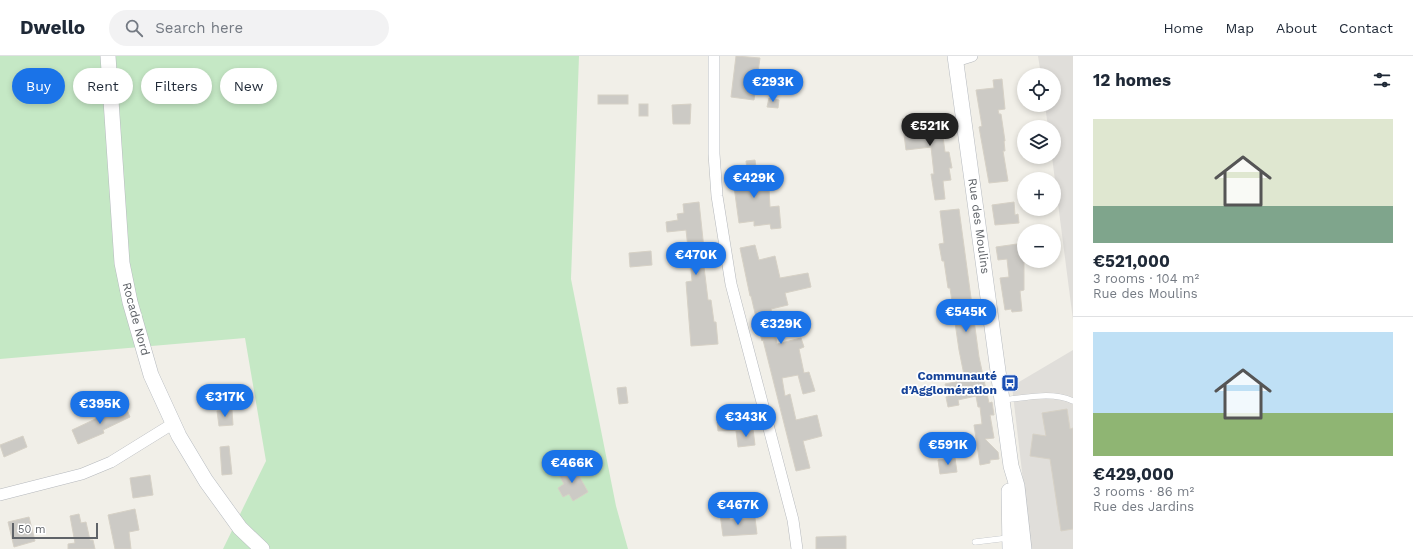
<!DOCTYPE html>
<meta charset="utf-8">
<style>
body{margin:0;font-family:"Work Sans",sans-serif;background:#f2f2f3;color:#1f2937;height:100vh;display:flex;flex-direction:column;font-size:15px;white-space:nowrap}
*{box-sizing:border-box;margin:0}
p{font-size:13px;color:#747a83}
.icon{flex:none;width:22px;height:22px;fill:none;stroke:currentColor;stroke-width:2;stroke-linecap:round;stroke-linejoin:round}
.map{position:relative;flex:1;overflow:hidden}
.details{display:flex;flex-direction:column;background:#fff;width:340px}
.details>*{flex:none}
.banner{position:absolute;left:12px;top:12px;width:380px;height:36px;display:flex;gap:8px}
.fabs{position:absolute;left:1017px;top:12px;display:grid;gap:8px}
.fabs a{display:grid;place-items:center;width:44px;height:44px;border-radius:50%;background:#fff;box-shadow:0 2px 6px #0003;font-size:20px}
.scale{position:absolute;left:12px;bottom:10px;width:86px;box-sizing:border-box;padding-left:4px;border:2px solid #5f6368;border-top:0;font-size:11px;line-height:14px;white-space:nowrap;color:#5f6368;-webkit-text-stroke:3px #fff;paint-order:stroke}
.price{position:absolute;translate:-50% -34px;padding:0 9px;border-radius:14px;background:#1a73e8;color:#fff;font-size:13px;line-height:26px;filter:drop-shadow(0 1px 2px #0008)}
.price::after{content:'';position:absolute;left:50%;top:24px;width:12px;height:9px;margin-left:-6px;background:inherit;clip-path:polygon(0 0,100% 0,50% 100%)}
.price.selected{background:#222;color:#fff}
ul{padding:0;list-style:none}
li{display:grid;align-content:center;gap:8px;height:212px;padding:0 20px}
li+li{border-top:1px solid #e0e1e3}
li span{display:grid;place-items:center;height:124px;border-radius:0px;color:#555}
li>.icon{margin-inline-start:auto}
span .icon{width:72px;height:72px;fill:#fffc;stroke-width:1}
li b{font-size:17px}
h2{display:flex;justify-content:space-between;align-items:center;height:48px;padding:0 20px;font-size:17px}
.tag{padding:0 14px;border-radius:18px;background:#fff;box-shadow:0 2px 6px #0003;font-size:14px;line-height:36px}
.tag.selected{background:#1a73e8;color:#fff}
header{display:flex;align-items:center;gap:24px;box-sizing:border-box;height:56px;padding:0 20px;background:#fff;border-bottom:1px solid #e0e1e3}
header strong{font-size:19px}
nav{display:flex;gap:22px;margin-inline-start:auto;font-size:14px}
.search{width:280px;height:36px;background:#f2f2f3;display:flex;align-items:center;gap:10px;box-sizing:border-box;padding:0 14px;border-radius:22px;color:#747a83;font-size:15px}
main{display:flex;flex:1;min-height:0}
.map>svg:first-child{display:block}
.industrial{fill:#e0deda}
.green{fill:#c5e8c5}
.building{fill:#cccac5;stroke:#d6d1c6}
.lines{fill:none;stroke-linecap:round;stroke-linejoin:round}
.lane-casing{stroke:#b5b8bc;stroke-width:6}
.street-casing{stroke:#b5b8bc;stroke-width:12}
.secondary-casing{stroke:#b6babf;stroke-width:16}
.lane{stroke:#fff;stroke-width:5.5}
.street{stroke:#fff;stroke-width:11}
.secondary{stroke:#fff;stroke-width:15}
.labels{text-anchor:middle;stroke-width:3.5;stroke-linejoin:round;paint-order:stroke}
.street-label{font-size:12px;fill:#5f6368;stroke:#fff}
.transit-label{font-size:12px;font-weight:bold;fill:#164399;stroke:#fff;text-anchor:end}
</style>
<header>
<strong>Dwello</strong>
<div class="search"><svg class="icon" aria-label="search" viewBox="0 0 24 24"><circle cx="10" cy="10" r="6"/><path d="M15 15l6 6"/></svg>Search here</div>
<nav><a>Home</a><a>Map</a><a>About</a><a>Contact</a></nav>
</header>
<main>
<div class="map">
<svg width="1073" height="493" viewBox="0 0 1073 493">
<rect width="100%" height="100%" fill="#f1efe8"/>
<g class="industrial">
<polygon points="1038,0 1073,0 1073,264 1052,101 1054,101 1054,71 1048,71 1045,49 1054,49 1054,19 1041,19"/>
<polygon points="1073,294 1073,493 1031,493 1012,330"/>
</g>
<polygon class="green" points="0,0 579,0 571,223 616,450 628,493 223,493 266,405 245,282 0,303"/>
<g class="building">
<polygon points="736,0 760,2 754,44 731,41"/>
<polygon points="1002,23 1005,53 998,54 999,58 1001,58 1005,85 1004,85 1005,95 1003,95 1008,125 989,127 979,71 982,70 976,34 994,32 993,24"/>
<rect x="598" y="39" width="30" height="9"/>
<polygon points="769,42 779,44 778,52 767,51"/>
<rect x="639" y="48" width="9" height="12"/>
<polygon points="691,48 690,68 673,68 672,49"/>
<polygon points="940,58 945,96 949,96 952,112 949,112 951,124 943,125 945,143 935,144 931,118 934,118 931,91 906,94 902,63"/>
<polygon points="755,104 759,134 769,133 770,151 779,150 781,172 771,173 770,168 754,170 754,165 739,167 732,116 747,114 746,105"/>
<polygon points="699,146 704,193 708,193 710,210 704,211 708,244 711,244 714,266 716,266 718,288 691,290 686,226 692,225 690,202 677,203 676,193 688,192 686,174 667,176 666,166 678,164 677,158 684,157 683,148"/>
<polygon points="1014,146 1015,159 1018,158 1019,167 995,169 992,149"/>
<polygon points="959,153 979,301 989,347 992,346 994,359 990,359 994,382 985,383 998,396 999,403 990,404 990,407 980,409 974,369 982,368 980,351 978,351 976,340 958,344 959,349 948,351 946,341 948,340 945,328 965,324 959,294 950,232 948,232 944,205 942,205 939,188 944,187 940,155"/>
<polygon points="1024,187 1024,234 1020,235 1022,255 1012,256 1011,253 1005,254 1000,222 1009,221 1007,203 998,204 996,191"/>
<polygon points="755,189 759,204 775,200 780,222 808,217 811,231 785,237 788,249 771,253 777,288 801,282 804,291 799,293 804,317 809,316 815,335 803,338 798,319 782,322 785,340 790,338 796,364 817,359 822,380 803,385 810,412 796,415 763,284 762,285 758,270 751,240 750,240 740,192"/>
<polygon points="651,195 652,209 630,211 629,197"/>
<polygon points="626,331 628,347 619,348 617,332"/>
<polygon points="125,349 130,361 103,374 104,377 78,388 72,374"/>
<polygon points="740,349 742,374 718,375 717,366 720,366 720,359 730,358 729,350"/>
<polygon points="1067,353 1070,373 1073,372 1073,473 1061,475 1050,403 1030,400 1033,378 1046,380 1042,357"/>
<polygon points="232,354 233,369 219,370 217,355"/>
<polygon points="753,373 755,389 738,391 736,375"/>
<polygon points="23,380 27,391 4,401 0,389"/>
<polygon points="229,390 232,418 222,419 220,391"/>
<polygon points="955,402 957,416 940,418 938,404"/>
<polygon points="573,409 588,436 573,445 569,438 563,441 558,432 564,428 558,417"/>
<polygon points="150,419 153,439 133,442 130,422"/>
<polygon points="135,453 139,474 129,476 131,493 115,493 108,459"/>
<polygon points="79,458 81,467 86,466 90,484 93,484 95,493 68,493 68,488 75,487 70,460"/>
<polygon points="720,458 729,458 730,464 755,462 757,478 723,480"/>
<polygon points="29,461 35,485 14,491 8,466"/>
<polygon points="846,480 846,493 816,493 816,481"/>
</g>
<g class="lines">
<defs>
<g id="lane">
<path d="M 1003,344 C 1025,342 1052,335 1073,345"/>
<polyline points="975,486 1008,482"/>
</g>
<g id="street">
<polyline points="714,0 714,98 717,140 731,228 793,464 797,493"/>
<polyline points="956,5 972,0"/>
<polyline points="0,439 82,418 111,406 174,367"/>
</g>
<g id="secondary">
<polyline points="108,0 122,207 130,246 151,319 179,380 206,425 240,472 262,493"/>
<polyline points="955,0 1011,410 1017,430 1024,493"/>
<polyline points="1009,435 1010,493"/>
</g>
</defs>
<use href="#lane" class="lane-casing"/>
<use href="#street" class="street-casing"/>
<use href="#secondary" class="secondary-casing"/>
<use href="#lane" class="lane"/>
<use href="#street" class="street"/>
<use href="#secondary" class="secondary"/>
</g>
<defs>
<symbol id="bus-square" viewBox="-11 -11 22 22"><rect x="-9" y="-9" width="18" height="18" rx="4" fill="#1a4fb4" stroke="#fff"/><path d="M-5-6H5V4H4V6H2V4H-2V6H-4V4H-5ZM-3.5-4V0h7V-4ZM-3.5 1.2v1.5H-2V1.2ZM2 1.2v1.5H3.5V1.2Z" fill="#fff"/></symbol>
</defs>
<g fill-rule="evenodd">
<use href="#bus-square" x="1000" y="317" width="20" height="20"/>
</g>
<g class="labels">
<g class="street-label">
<text transform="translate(979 170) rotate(82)" y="4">Rue des Moulins</text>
<text transform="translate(136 263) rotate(75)" y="4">Rocade Nord</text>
</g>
<g class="transit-label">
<text x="997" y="324">Communauté<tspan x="997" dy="14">d’Agglomération</tspan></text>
</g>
</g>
</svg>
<div class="fabs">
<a><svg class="icon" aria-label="locate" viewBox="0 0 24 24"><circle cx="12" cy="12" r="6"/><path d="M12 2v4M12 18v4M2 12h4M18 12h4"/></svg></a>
<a><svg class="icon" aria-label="layers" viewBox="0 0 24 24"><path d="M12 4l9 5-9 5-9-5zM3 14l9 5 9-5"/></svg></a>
<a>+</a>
<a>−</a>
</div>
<div class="scale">50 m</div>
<b class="price" style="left:773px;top:47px">€293K</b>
<b class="price selected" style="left:930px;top:91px">€521K</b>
<b class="price" style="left:754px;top:143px">€429K</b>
<b class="price" style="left:696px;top:220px">€470K</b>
<b class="price" style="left:966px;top:277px">€545K</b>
<b class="price" style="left:781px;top:289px">€329K</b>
<b class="price" style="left:225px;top:362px">€317K</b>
<b class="price" style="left:100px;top:369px">€395K</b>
<b class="price" style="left:746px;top:382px">€343K</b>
<b class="price" style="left:948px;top:410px">€591K</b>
<b class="price" style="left:572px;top:428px">€466K</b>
<b class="price" style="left:738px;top:470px">€467K</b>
<div class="banner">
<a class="tag selected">Buy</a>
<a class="tag">Rent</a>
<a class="tag">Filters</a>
<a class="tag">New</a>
</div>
</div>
<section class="details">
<h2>12 homes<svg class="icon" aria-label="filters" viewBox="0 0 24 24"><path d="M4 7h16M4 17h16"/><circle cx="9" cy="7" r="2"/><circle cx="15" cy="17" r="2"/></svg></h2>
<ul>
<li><span style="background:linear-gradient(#dfe7d0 70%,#7fa58c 0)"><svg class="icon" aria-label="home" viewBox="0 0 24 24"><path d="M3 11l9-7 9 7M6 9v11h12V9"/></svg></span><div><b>€521,000</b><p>3 rooms · 104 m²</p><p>Rue des Moulins</p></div></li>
<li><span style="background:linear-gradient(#bfe0f5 65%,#8fb573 0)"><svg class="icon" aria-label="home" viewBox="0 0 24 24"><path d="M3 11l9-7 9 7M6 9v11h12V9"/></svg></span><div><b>€429,000</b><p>3 rooms · 86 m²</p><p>Rue des Jardins</p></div></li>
</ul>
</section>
</main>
